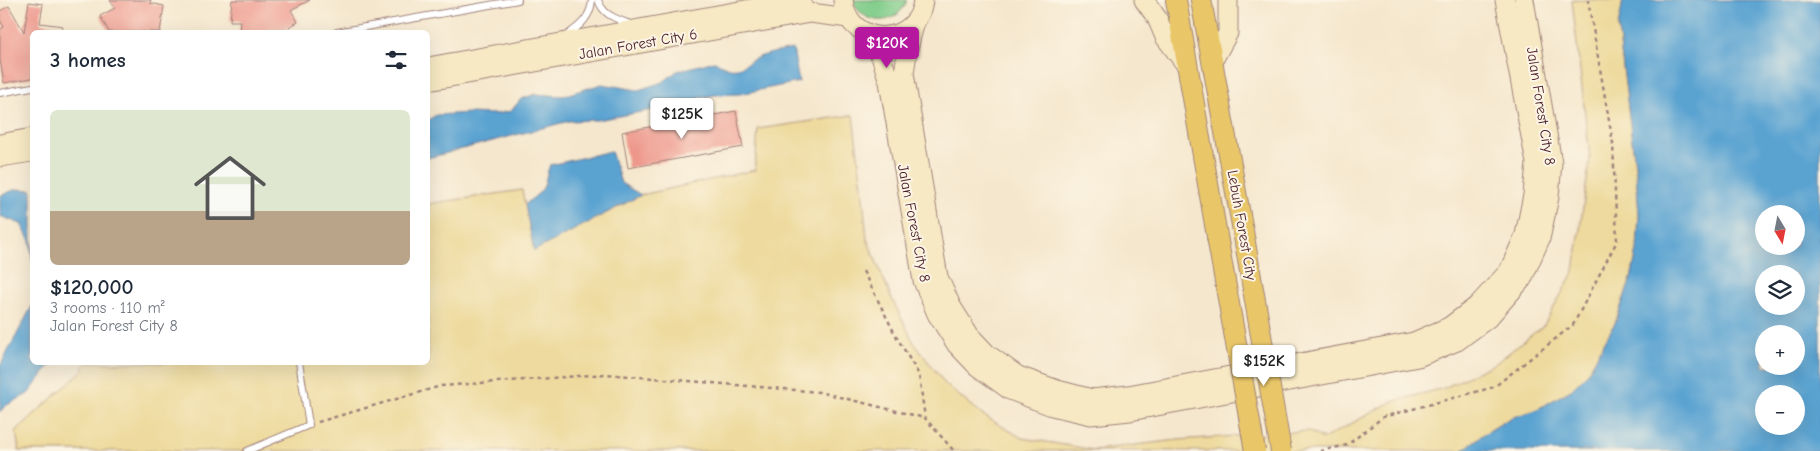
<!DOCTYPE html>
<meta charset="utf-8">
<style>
body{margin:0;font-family:"Comic Neue",sans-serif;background:#f6f6f7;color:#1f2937;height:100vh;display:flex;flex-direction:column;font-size:19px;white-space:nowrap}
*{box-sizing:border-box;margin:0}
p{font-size:16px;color:#747a83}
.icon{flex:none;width:28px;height:28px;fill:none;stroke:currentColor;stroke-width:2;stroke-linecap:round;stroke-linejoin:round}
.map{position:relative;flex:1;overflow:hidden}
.panel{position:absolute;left:30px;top:30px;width:400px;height:335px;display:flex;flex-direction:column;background:#fff;border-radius:8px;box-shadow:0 5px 20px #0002}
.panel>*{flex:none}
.needle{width:32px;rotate:170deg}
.controls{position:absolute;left:1755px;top:205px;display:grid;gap:10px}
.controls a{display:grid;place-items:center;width:50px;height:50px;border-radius:50%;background:#fff;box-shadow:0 5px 20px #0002;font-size:25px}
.price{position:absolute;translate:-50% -42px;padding:0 11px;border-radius:5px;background:#fff;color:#222;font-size:16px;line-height:32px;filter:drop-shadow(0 1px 2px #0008)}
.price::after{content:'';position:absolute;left:50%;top:30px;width:15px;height:11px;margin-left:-8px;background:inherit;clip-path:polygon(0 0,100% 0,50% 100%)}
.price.current{background:#b5179e;color:#fff}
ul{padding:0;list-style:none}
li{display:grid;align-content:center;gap:10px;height:265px;padding:0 20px}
li span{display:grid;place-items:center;height:155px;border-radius:8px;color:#555}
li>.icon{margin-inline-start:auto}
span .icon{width:90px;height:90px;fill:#fffc;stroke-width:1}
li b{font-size:21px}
h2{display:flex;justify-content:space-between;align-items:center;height:60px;padding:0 20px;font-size:21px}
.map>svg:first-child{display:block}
.green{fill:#81cd8b;stroke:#66765b}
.sand{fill:#eeda9e;stroke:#9c7c64}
.water{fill:#5aa3d1;stroke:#52617e;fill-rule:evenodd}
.building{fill:#ee988c}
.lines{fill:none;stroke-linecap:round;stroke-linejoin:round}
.lane-casing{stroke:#a0837c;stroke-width:8}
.secondary-casing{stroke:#a0837c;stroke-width:21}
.primary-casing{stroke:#a0837c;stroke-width:22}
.path{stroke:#a0837c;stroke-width:2.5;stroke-dasharray:4 4;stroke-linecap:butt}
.lane{stroke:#fff;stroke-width:6}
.secondary{stroke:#f6e9c3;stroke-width:19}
.primary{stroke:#e9c769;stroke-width:20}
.primary-bridge-casing{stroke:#a0837c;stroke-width:22;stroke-linecap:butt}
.primary-bridge{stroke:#e9c769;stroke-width:20}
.labels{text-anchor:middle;stroke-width:4;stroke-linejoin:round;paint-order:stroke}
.street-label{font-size:15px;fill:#4a1f2b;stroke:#fcf5e5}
</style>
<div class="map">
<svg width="1820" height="451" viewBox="0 0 1820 451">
<rect width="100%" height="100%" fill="#fcf5e5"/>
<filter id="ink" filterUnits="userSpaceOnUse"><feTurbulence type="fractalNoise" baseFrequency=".02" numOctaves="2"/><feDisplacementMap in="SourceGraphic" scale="10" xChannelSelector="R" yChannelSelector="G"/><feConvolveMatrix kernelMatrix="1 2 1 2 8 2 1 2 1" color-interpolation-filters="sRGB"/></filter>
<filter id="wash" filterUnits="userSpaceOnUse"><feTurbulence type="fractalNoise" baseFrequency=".0096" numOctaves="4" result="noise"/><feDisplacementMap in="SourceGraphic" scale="20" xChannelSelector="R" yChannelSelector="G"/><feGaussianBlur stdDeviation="1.12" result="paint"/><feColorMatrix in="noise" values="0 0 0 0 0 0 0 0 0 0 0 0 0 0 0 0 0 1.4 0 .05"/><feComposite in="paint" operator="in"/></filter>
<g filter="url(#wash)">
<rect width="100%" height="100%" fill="#f5e7cd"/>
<path class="green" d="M 853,0 L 907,0 C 898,27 862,27 853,0 Z"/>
<polygon class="sand" points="1572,0 1623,0 1618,27 1636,173 1639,215 1637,250 1631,279 1615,323 1587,374 1571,390 1536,410 1510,418 1481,436 1462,451 19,451 16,431 83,370 86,363 428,362 428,204 522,190 534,251 641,195 755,170 758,129 853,115 862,187 867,239 891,297 914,343 946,385 981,414 1022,438 1094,450 1177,440 1308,431 1323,439 1391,402 1444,388 1496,363 1544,325 1574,271 1590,158"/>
<g class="water">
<path d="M 1623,0 L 1820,0 L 1820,451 L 1462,451 L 1481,436 L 1510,418 L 1536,410 L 1571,390 L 1587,374 L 1615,323 L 1631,279 L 1637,250 L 1639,215 L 1636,173 L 1618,27 ZM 1764,214 L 1796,214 L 1796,246 L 1764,246 ZM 1764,274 L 1796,274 L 1796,306 L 1764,306 ZM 1764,334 L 1796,334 L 1796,366 L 1764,366 ZM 1764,394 L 1796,394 L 1796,426 L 1764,426 Z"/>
<path d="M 793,49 L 799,82 L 740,94 L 715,95 L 700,98 L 681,105 L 597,120 L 569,121 L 428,158 L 428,120 L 436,115 L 469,113 L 495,114 L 511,111 L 521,99 L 536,94 L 562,96 L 602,84 L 638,90 L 663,82 L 677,71 L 715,61 C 741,78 742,61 765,55 C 774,52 784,51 793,49 Z"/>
<path d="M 611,151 L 621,183 L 641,195 L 534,251 L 525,205 C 530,199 539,195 543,188 C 546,182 546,173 550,165 Z"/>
<polygon points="16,189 32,190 32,260 30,241 21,224 0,216 0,196"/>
<polygon points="32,306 32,362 52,363 28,394 5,406 0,412 0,366"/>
</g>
<g id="blocks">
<g class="building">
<polygon points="110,0 151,0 150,3 164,6 160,32 109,32 100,16 115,8"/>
<polygon points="232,0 310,0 291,10 298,22 280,32 239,32 240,21 230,21"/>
<polygon points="29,2 43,4 40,23 63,26 62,32 32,32 32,78 4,83 0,60 0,30 4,27 0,20 0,11 9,6 24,32"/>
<polygon points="736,111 743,147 628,168 622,132"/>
</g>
</g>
</g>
<g filter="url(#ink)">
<use href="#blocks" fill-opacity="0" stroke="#a0837c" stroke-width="1"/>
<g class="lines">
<defs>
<g id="lane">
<path d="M 598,0 C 604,17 618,19 633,25"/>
<polyline points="337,32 518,0"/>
<path d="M 567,35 C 580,26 591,17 592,0"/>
<polyline points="0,93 32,87"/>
<polyline points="247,451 309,425 299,362"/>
</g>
<g id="secondary">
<path d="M 843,0 C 848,49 919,48 923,0"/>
<polyline points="1144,0 1157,18 1165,37 1187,66"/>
<polyline points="915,21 907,53 904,73 938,277 951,306 970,336 987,354 1018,376 1057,390 1092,399 1128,395 1414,342 1449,327 1477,306 1509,271 1525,235 1533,195 1536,163 1505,0"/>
<polyline points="867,33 881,56 889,82 923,281 937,314 957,345 977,366 1010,390 1052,406 1091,415 1130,411 1418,357 1457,341 1488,318 1522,279 1540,239 1549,197 1552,163 1524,0"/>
<polyline points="1212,62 1228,33 1228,0"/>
<polyline points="428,67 802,0"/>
<polyline points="428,81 810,13 849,18"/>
<polyline points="0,144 32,138"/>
<polyline points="0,157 32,152"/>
</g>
<g id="primary">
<polyline points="1176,0 1217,236"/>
<polyline points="1201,0 1243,231"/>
</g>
</defs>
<use href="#lane" class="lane-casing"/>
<use href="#secondary" class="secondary-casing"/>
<use href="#primary" class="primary-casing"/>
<g class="path">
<polyline points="863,271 895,334 919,375 925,418 954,451"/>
<polyline points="318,422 441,386 606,374 819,392 925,418"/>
<polyline points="1320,451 1347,445 1383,417 1494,387 1573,325 1617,241 1613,143 1588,0"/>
</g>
<use href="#lane" class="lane"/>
<use href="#secondary" class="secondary"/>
<use href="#primary" class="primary"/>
<defs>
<g id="primary-bridge">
<polyline points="1243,231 1281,451"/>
<polyline points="1217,236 1255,451"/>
</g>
</defs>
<use href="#primary-bridge" class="primary-bridge-casing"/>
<use href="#primary-bridge" class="primary-bridge"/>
</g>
</g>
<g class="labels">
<g class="street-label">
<text transform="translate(638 44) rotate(-10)" y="5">Jalan Forest City 6</text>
<text transform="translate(1541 106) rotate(81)" y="5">Jalan Forest City 8</text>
<text transform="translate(914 223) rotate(79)" y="5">Jalan Forest City 8</text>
<text transform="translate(1242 225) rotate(80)" y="5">Lebuh Forest City</text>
</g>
</g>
</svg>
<div class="controls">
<a><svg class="needle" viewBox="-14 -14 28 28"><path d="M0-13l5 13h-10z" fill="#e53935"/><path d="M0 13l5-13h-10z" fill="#747a83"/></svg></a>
<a><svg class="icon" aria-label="layers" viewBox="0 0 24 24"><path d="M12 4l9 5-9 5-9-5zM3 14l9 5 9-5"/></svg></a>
<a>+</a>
<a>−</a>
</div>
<b class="price current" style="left:887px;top:69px">$120K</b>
<b class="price" style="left:682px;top:140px">$125K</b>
<b class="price" style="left:1264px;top:387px">$152K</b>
<section class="panel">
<h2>3 homes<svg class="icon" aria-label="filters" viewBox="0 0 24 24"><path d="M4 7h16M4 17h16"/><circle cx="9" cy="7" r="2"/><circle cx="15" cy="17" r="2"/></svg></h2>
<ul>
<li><span style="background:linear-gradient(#dfe7d0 65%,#b9a48a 0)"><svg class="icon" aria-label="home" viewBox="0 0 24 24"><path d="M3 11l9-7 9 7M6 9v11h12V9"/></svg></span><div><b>$120,000</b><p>3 rooms · 110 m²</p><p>Jalan Forest City 8</p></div></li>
</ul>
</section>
</div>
